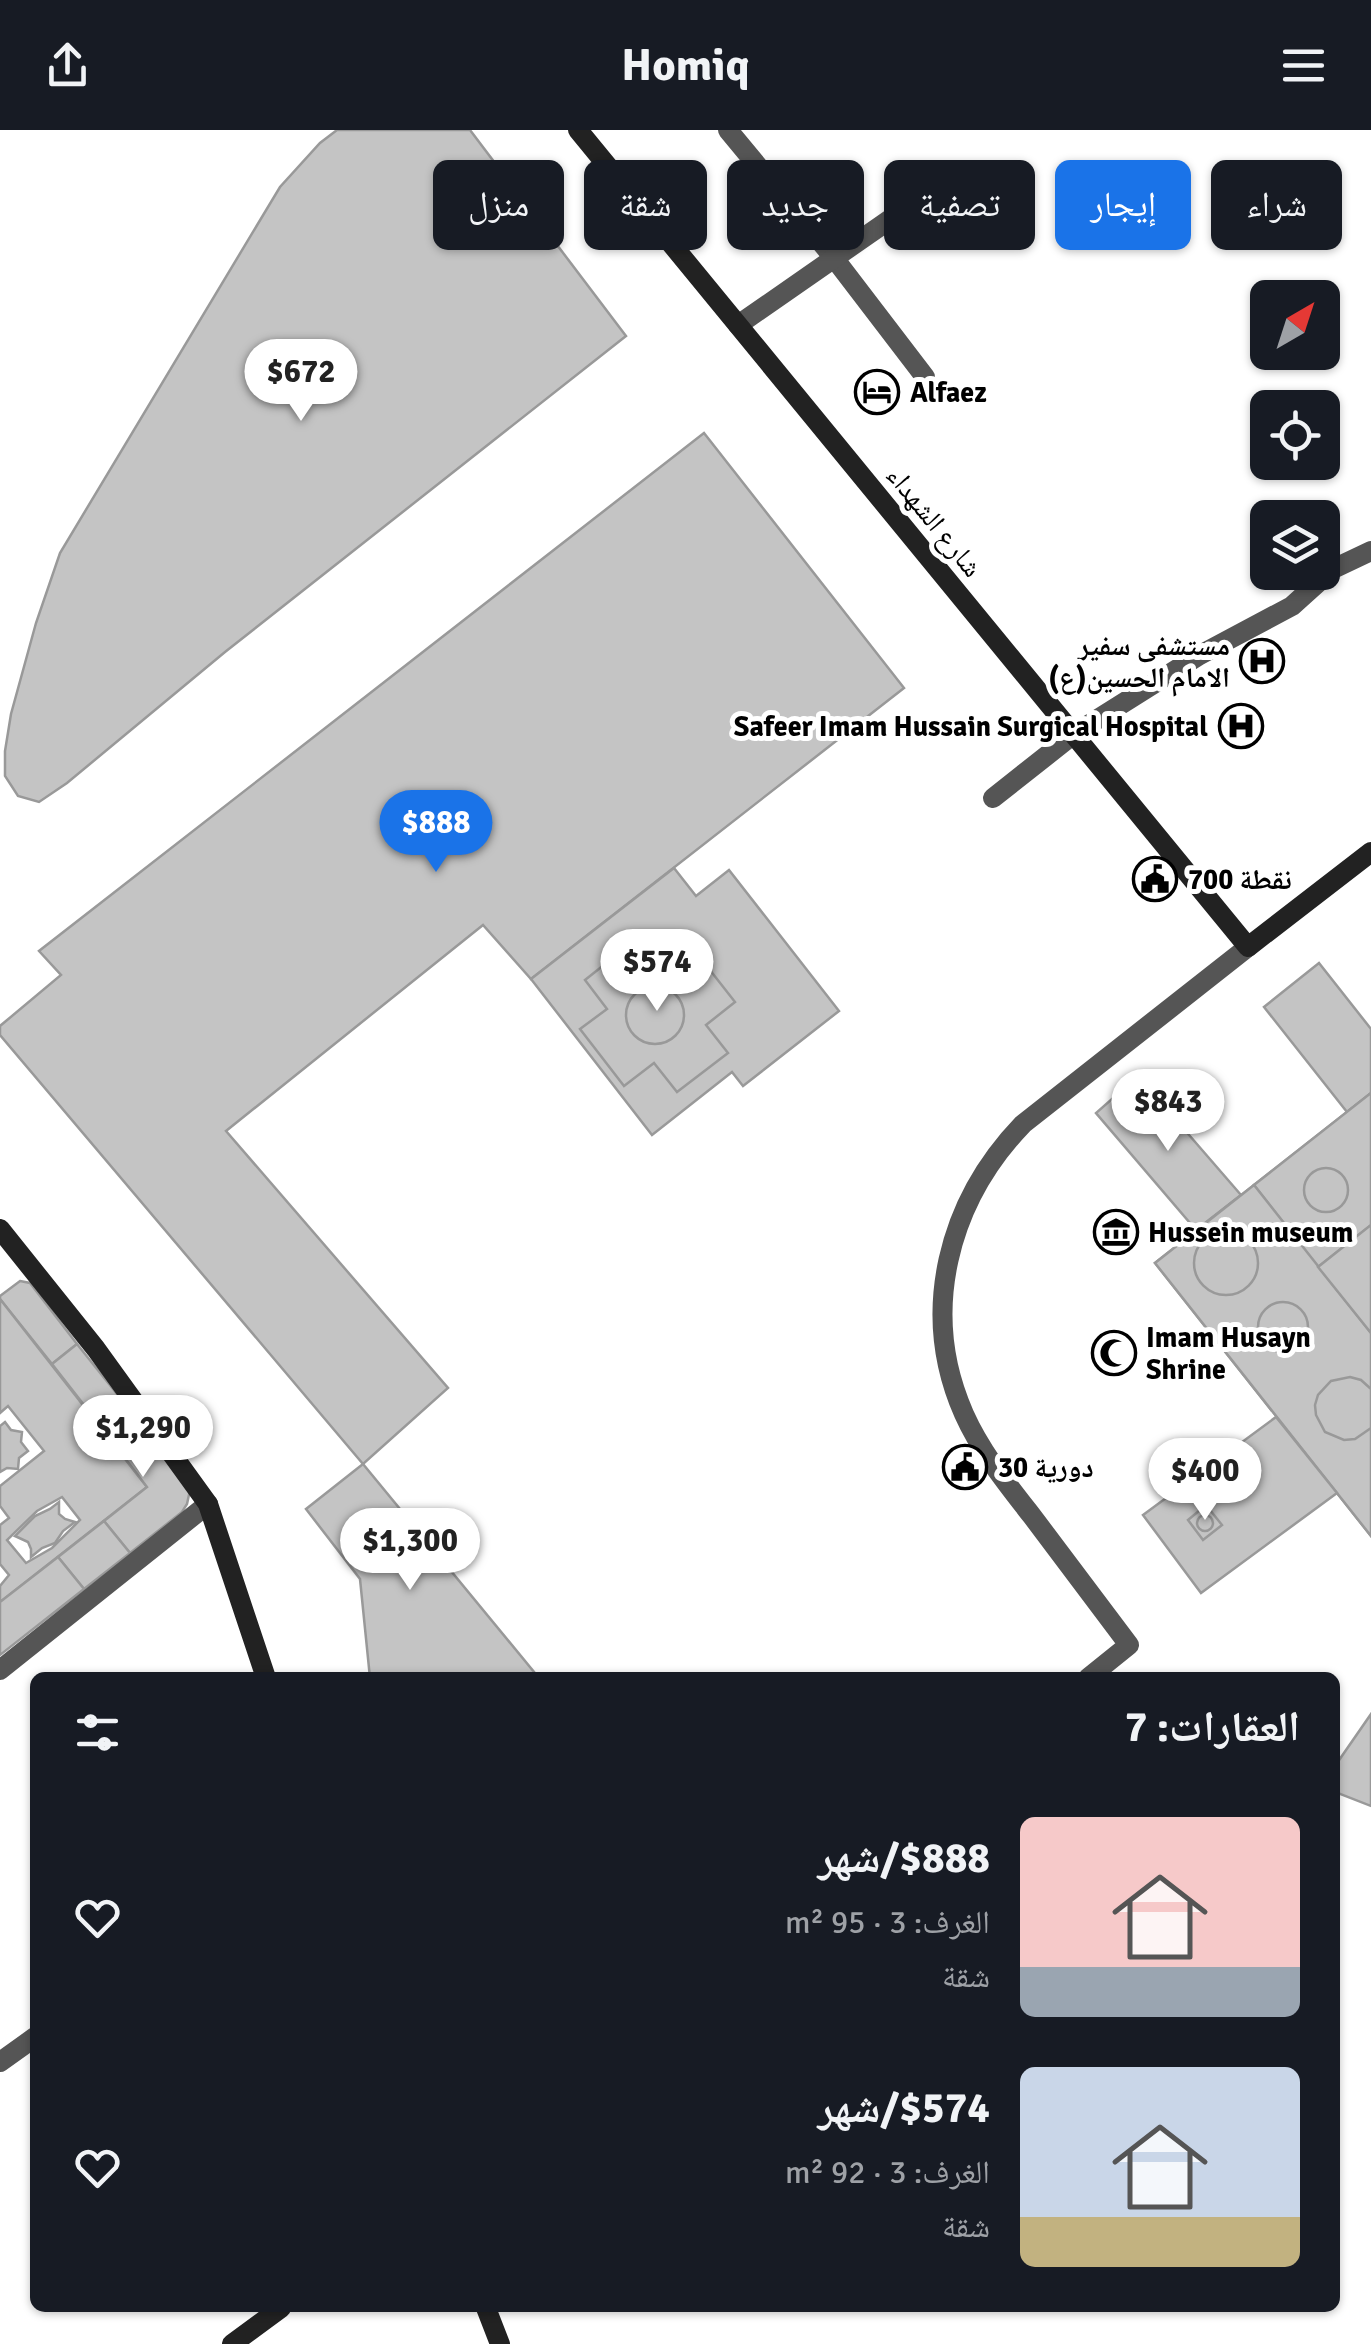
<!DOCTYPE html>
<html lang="ar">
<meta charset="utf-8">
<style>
body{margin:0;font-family:Signika,"Noto Naskh Arabic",sans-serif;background:#242831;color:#f1f3f6;direction:rtl;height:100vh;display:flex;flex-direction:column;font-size:38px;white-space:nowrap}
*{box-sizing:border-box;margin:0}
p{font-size:32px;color:#9ea1a6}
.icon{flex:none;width:55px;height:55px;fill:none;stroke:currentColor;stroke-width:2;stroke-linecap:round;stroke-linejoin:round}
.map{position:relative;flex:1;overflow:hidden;direction:ltr}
.drawer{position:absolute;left:30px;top:1542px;width:1310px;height:640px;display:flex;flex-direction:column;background:#171b24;border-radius:15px;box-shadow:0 2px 8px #0004;direction:rtl}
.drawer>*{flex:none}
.hud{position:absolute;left:30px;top:30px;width:1312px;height:90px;direction:rtl;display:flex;gap:20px}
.needle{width:65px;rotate:39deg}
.buttons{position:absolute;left:1250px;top:150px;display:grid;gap:20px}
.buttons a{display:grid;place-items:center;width:90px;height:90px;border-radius:15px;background:#171b24;box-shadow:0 2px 8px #0004;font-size:50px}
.price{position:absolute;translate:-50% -85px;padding:0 22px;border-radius:35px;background:#fff;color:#222;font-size:32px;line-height:65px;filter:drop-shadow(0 2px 5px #0008)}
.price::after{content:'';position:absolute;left:50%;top:60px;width:30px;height:22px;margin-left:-15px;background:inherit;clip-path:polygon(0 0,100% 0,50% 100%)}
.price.active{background:#1a73e8;color:#fff}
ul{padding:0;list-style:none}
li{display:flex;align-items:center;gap:30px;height:250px;padding:0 40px}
li span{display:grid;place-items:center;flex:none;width:280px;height:200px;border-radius:15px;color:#555}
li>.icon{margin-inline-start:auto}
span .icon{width:120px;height:120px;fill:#fffc;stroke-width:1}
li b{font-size:42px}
h2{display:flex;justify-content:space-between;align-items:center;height:120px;padding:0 40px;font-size:42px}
.pill{padding:0 35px;border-radius:15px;background:#171b24;box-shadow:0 2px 8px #0004;font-size:35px;line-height:90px}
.pill.active{background:#1a73e8;color:#fff}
header{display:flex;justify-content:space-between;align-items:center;height:130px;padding:0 40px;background:#171b24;font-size:45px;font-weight:800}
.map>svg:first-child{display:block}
.building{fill:#c4c4c4;stroke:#999;stroke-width:2.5;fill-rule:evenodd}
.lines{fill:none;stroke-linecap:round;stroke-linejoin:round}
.street{stroke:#555;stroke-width:20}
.secondary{stroke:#222;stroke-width:20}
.labels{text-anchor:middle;stroke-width:10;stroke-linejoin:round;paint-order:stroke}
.poi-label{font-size:28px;font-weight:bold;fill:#000;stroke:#fff;text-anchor:start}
.street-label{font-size:28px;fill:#000;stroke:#fff}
</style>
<header><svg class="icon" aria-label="menu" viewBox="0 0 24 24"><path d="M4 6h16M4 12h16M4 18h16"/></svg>Homiq<svg class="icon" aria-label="share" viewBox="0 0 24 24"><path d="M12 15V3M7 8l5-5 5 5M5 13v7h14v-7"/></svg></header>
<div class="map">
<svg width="1371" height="2214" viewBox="0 0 1371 2214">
<rect width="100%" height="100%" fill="#fff"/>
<g class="building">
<polygon points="337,0 470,0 626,206 225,522 67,653 39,672 18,666 5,646 5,621 11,584 36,493 60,423 280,57 320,13"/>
<polygon points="704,303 904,558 531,849 483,795 226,1001 448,1258 363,1334 0,905 0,896 61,845 39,821"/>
<polygon points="674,738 696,766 729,740 839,881 743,956 732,942 652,1005 531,849"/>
<polygon points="639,807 660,834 688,812 735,872 706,895 728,923 677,962 654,933 624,956 580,899 607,879 585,850"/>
<polygon points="1319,833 1371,899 1371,963 1347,982 1264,877"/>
<circle cx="655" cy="885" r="29"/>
<polygon points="1138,946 1241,1065 1196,1100 1096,983"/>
<polygon points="1371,963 1371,1095 1318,1137 1371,1203 1371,1406 1155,1133"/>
<polygon points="1371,963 1371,1095 1318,1137 1254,1055"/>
<circle cx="1326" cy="1060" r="22"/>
<polygon points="1254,1055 1371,1203 1371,1406 1155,1133"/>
<polygon points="1371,1095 1371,1203 1318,1137"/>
<circle cx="1226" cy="1133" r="32"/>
<polygon points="20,1151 30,1153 77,1214 52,1234 0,1169 0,1166"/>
<path d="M 0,1169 L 147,1357 L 0,1472 L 0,1456 L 9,1445 L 0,1434 L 0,1395 L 9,1388 L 0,1376 L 0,1356 L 44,1321 L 8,1276 L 0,1283 ZM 62,1367 L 80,1390 L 52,1418 L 26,1433 L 7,1410 L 37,1381 Z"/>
<circle cx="1283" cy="1197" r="25"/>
<polygon points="77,1214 121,1269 95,1289 52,1234"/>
<polygon points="1350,1247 1361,1250 1371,1259 1371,1298 1355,1309 1344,1310 1325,1302 1316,1285 1315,1275 1318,1265 1331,1251"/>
<polygon points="121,1269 190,1360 187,1374 182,1382 130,1423 104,1391 147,1357 95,1289"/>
<polygon points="1276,1287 1337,1363 1201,1463 1143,1385"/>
<polygon points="5,1292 11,1300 22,1302 21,1312 28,1321 19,1328 18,1339 7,1338 0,1342 0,1296"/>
<polygon points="363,1334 539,1548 370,1548 360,1449 306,1379"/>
<polygon points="59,1372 59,1384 65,1389 75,1392 63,1401 55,1413 42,1418 31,1427 31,1419 28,1412 15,1406 35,1386 50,1379"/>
<polygon points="1206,1375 1222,1395 1203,1410 1188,1390"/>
<circle cx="1205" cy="1393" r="8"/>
<polygon points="104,1391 130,1423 84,1459 58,1427"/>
<polygon points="58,1427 84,1459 0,1525 0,1472"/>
<polygon points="1371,1584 1371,1676 1335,1662 1335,1636"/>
</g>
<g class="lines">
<g class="street">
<polyline points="728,0 834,128 925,247"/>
<polyline points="738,195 902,81"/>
<polyline points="993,668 1074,604 1198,526 1292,476 1333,439 1371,421"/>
<polyline points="0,1540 208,1374"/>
<path d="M 1088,1548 L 1129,1515 C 1097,1472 1064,1429 1032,1386 C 1007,1354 981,1322 964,1284 C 919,1182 948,1072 1023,994 L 1248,817"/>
<polyline points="0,1932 35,1907"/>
</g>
<g class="secondary">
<polyline points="578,0 1248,817 1371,722"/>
<polyline points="0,1099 96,1219 208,1374 266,1548"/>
<polyline points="486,2178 500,2214"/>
<polyline points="232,2214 281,2178"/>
</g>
</g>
<defs>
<symbol id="hotel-ring" viewBox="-11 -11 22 22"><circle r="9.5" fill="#fff" stroke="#000" stroke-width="1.5"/><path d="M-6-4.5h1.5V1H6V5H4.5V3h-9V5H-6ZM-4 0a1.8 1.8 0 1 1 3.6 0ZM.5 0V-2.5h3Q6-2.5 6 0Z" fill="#000"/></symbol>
<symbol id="hospital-ring" viewBox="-11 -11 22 22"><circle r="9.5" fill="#fff" stroke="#000" stroke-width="1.5"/><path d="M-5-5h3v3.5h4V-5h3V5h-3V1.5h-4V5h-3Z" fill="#000"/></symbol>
<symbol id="civic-ring" viewBox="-11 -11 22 22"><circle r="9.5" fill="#fff" stroke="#000" stroke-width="1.5"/><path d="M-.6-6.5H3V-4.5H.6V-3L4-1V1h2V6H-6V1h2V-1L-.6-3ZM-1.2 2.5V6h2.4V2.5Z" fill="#000"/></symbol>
<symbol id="museum-ring" viewBox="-11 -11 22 22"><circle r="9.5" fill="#fff" stroke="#000" stroke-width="1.5"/><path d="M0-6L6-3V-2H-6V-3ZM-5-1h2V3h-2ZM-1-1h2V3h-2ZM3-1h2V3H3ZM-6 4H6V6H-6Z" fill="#000"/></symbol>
<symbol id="mosque-ring" viewBox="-11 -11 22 22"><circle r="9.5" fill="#fff" stroke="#000" stroke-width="1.5"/><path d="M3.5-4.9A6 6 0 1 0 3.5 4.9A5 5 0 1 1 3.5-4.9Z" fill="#000"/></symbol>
</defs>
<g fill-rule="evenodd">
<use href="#hotel-ring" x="852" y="237" width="50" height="50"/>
<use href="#hospital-ring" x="1237" y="506" width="50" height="50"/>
<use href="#hospital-ring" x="1216" y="571" width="50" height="50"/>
<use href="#civic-ring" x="1130" y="724" width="50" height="50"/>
<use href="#museum-ring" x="1091" y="1077" width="50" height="50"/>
<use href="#mosque-ring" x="1089" y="1198" width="50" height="50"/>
<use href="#civic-ring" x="940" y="1312" width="50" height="50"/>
</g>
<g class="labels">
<g class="poi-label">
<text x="910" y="272">Alfaez</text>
<text x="1230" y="525" text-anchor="end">مستشفى سفير<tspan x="1230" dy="32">الامام الحسين(ع)</tspan></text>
<text x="1208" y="606" text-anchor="end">Safeer Imam Hussain Surgical Hospital</text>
<text x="1188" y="759">نقطة 700</text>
<text x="1148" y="1112">Hussein museum</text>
<text x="1146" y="1217">Imam Husayn<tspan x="1146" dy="32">Shrine</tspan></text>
<text x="998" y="1347">دورية 30</text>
</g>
<g class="street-label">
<text transform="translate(935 391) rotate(51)" y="10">شارع الشهداء</text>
</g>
</g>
</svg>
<div class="buttons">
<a><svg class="needle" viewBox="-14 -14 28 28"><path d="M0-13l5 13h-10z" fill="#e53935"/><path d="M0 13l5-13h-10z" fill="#9ea1a6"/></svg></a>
<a><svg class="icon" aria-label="locate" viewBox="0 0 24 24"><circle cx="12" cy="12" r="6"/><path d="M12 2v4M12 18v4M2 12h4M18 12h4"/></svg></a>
<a><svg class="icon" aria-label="layers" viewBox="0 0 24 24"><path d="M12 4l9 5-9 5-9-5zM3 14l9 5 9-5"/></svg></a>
</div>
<b class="price" style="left:301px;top:294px">$672</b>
<b class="price active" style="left:436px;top:745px">$888</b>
<b class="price" style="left:657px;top:884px">$574</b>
<b class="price" style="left:1168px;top:1024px">$843</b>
<b class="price" style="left:143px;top:1350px">$1,290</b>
<b class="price" style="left:1205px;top:1393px">$400</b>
<b class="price" style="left:410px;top:1463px">$1,300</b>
<div class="hud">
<a class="pill">شراء</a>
<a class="pill active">إيجار</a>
<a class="pill">تصفية</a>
<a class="pill">جديد</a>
<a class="pill">شقة</a>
<a class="pill">منزل</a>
</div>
<section class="drawer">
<h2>العقارات: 7<svg class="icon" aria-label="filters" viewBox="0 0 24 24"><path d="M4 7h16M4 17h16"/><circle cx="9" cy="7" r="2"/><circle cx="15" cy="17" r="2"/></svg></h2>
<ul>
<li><span style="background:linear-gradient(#f6c9c9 75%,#9aa5b1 0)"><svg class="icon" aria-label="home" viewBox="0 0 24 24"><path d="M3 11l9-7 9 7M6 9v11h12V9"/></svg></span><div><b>$888/شهر</b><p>الغرف: 3 · 95 m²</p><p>شقة</p></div><svg class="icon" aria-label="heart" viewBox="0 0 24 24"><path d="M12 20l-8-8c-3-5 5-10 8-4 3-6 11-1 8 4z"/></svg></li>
<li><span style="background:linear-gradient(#c9d6e8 75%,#c2b280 0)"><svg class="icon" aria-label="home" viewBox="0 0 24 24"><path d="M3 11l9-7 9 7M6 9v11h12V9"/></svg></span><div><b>$574/شهر</b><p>الغرف: 3 · 92 m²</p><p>شقة</p></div><svg class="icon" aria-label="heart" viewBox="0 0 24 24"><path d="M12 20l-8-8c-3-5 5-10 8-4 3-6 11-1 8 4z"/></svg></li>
</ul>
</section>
</div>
